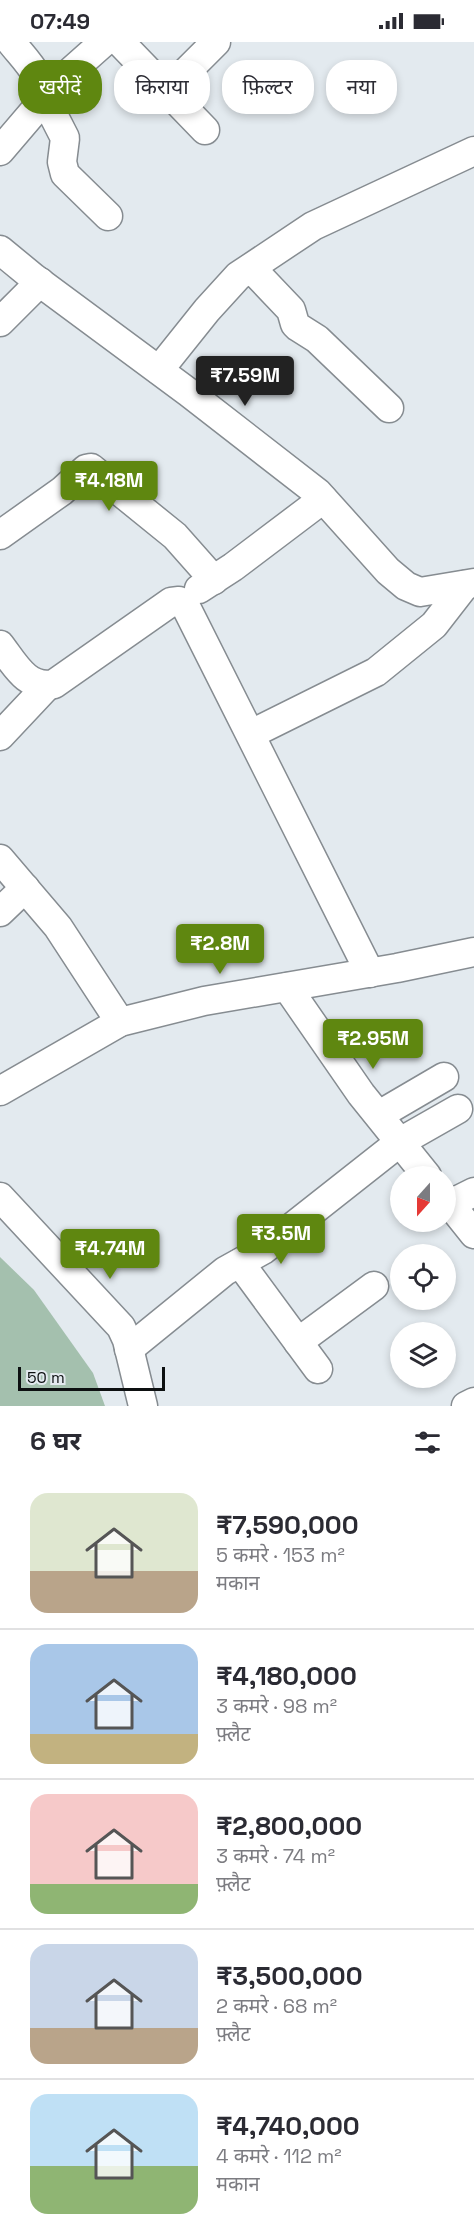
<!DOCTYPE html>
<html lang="hi">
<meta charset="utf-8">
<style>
body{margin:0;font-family:"Space Grotesk","Noto Sans Devanagari",sans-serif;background:#f2f2f3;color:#2b2b33;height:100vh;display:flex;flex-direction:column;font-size:22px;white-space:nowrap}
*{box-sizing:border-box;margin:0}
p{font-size:20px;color:#7c7c81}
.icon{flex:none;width:33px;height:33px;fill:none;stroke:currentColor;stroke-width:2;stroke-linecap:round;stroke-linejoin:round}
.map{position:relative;height:1364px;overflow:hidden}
.sheet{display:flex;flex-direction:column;background:#fff;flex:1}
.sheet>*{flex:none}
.top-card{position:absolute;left:18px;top:18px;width:438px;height:54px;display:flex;gap:12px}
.needle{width:39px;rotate:201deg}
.controls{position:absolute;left:390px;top:1124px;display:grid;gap:12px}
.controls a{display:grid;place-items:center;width:66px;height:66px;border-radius:50%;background:#fff;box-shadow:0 3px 9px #0003;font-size:30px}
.scale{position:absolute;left:18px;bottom:15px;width:147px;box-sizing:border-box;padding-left:6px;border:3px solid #0d1011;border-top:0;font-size:16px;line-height:21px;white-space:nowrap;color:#0d1011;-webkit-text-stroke:4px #e3eaef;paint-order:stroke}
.price{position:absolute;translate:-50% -51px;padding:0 14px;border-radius:6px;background:#5f8710;color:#fff;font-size:20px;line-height:39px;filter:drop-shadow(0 2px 3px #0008)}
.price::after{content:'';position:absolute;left:50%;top:36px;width:18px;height:14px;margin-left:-9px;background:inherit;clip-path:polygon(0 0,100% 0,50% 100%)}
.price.on{background:#222;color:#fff}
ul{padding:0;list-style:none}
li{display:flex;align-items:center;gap:18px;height:150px;padding:0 30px}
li+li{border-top:2px solid #e1e1e2}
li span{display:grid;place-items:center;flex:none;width:168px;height:120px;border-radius:18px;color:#555}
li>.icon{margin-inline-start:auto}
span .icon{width:72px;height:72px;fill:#fffc;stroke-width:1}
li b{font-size:26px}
h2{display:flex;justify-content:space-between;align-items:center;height:72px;padding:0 30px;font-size:26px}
.chip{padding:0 21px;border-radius:24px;background:#fff;box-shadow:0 3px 9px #0003;font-size:21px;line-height:54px}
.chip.on{background:#5f8710;color:#fff}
.status{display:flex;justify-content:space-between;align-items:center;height:42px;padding:0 30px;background:#fff;direction:ltr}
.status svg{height:16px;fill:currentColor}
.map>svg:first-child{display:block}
.green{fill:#a4c0ae}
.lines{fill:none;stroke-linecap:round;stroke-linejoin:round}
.minor-casing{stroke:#868c91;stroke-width:31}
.minor{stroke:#fff;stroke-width:28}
</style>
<div class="status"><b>07:49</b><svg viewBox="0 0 49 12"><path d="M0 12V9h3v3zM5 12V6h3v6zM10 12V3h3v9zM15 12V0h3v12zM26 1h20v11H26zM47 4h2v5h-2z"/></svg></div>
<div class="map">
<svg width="474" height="1364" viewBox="0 0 474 1364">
<rect width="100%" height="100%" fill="#e3eaef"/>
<polygon class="green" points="0,1215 34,1248 93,1331 105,1364 0,1364"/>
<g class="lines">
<defs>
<g id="minor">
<polyline points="120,0 205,88"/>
<polyline points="43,47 59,40 104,0"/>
<polyline points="167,49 216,0"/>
<polyline points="43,53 65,96 62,120 65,132 108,174"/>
<path d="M 0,109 L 41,61 C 48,38 24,17 11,0"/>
<polyline points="0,208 34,236 188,350 318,451 388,529 406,544 420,550 474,541"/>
<polyline points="251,226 291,268 295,282 298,285 317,297 389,366"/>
<polyline points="0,280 40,240"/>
<polyline points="159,328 207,268 238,234 313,184 474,109"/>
<polyline points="0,493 62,449 86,427 91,426 175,494 214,538"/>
<polyline points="199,547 233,525 323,457"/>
<path d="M 0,603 C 14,621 27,648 54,642 L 171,560 L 179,559 L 184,561 L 370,931"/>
<polyline points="251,692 376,630 434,583 465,543"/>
<polyline points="0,694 47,644"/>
<polyline points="0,817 58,885 120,980"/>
<polyline points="0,870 25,846"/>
<polyline points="287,945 361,1052 427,1134"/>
<polyline points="0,1049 120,980 204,959 397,926 474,910"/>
<polyline points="379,1073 444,1035"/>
<polyline points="0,1155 121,1285 127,1298 143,1364"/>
<polyline points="446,1157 474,1192"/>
<polyline points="450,1162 474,1150"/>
<polyline points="240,1221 318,1327"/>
<polyline points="298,1300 374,1244"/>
<polyline points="129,1307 225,1229 263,1208 400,1100 458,1067"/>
<polyline points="466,1364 474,1360"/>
</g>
</defs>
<use href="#minor" class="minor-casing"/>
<use href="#minor" class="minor"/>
</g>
</svg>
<div class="controls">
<a><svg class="needle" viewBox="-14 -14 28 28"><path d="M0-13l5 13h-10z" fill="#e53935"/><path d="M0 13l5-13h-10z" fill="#7c7c81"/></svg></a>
<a><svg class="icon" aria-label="locate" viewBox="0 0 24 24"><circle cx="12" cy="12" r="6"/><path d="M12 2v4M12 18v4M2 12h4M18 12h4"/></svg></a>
<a><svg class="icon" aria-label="layers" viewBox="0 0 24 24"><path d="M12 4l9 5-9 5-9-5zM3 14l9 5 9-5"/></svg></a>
</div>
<div class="scale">50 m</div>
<b class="price on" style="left:245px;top:365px">₹7.59M</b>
<b class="price" style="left:109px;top:470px">₹4.18M</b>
<b class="price" style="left:220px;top:933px">₹2.8M</b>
<b class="price" style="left:373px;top:1028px">₹2.95M</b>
<b class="price" style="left:281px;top:1223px">₹3.5M</b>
<b class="price" style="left:110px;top:1238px">₹4.74M</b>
<div class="top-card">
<a class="chip on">खरीदें</a>
<a class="chip">किराया</a>
<a class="chip">फ़िल्टर</a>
<a class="chip">नया</a>
</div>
</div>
<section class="sheet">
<h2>6 घर<svg class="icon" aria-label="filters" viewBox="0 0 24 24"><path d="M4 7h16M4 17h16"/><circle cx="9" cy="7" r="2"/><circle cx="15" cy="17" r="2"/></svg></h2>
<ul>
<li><span style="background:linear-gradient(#dfe7d0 65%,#b9a48a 0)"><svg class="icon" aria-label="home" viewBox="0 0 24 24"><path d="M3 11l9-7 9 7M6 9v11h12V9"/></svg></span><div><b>₹7,590,000</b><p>5 कमरे · 153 m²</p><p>मकान</p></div></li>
<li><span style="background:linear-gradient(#a9c7e8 75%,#c2b280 0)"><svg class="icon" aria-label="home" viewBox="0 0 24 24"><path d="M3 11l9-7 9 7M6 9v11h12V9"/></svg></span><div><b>₹4,180,000</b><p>3 कमरे · 98 m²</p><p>फ़्लैट</p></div></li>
<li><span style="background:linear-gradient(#f6c9c9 75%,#8fb573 0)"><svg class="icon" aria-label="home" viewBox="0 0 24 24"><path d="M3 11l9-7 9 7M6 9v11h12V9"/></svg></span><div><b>₹2,800,000</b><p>3 कमरे · 74 m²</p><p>फ़्लैट</p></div></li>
<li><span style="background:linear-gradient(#c9d6e8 70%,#b9a48a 0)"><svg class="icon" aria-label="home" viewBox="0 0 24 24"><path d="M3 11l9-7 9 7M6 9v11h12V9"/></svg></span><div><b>₹3,500,000</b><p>2 कमरे · 68 m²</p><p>फ़्लैट</p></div></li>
<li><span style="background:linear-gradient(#bfe0f5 60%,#8fb573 0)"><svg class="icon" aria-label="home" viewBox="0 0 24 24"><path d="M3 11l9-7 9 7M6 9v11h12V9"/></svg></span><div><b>₹4,740,000</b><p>4 कमरे · 112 m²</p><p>मकान</p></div></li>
</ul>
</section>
